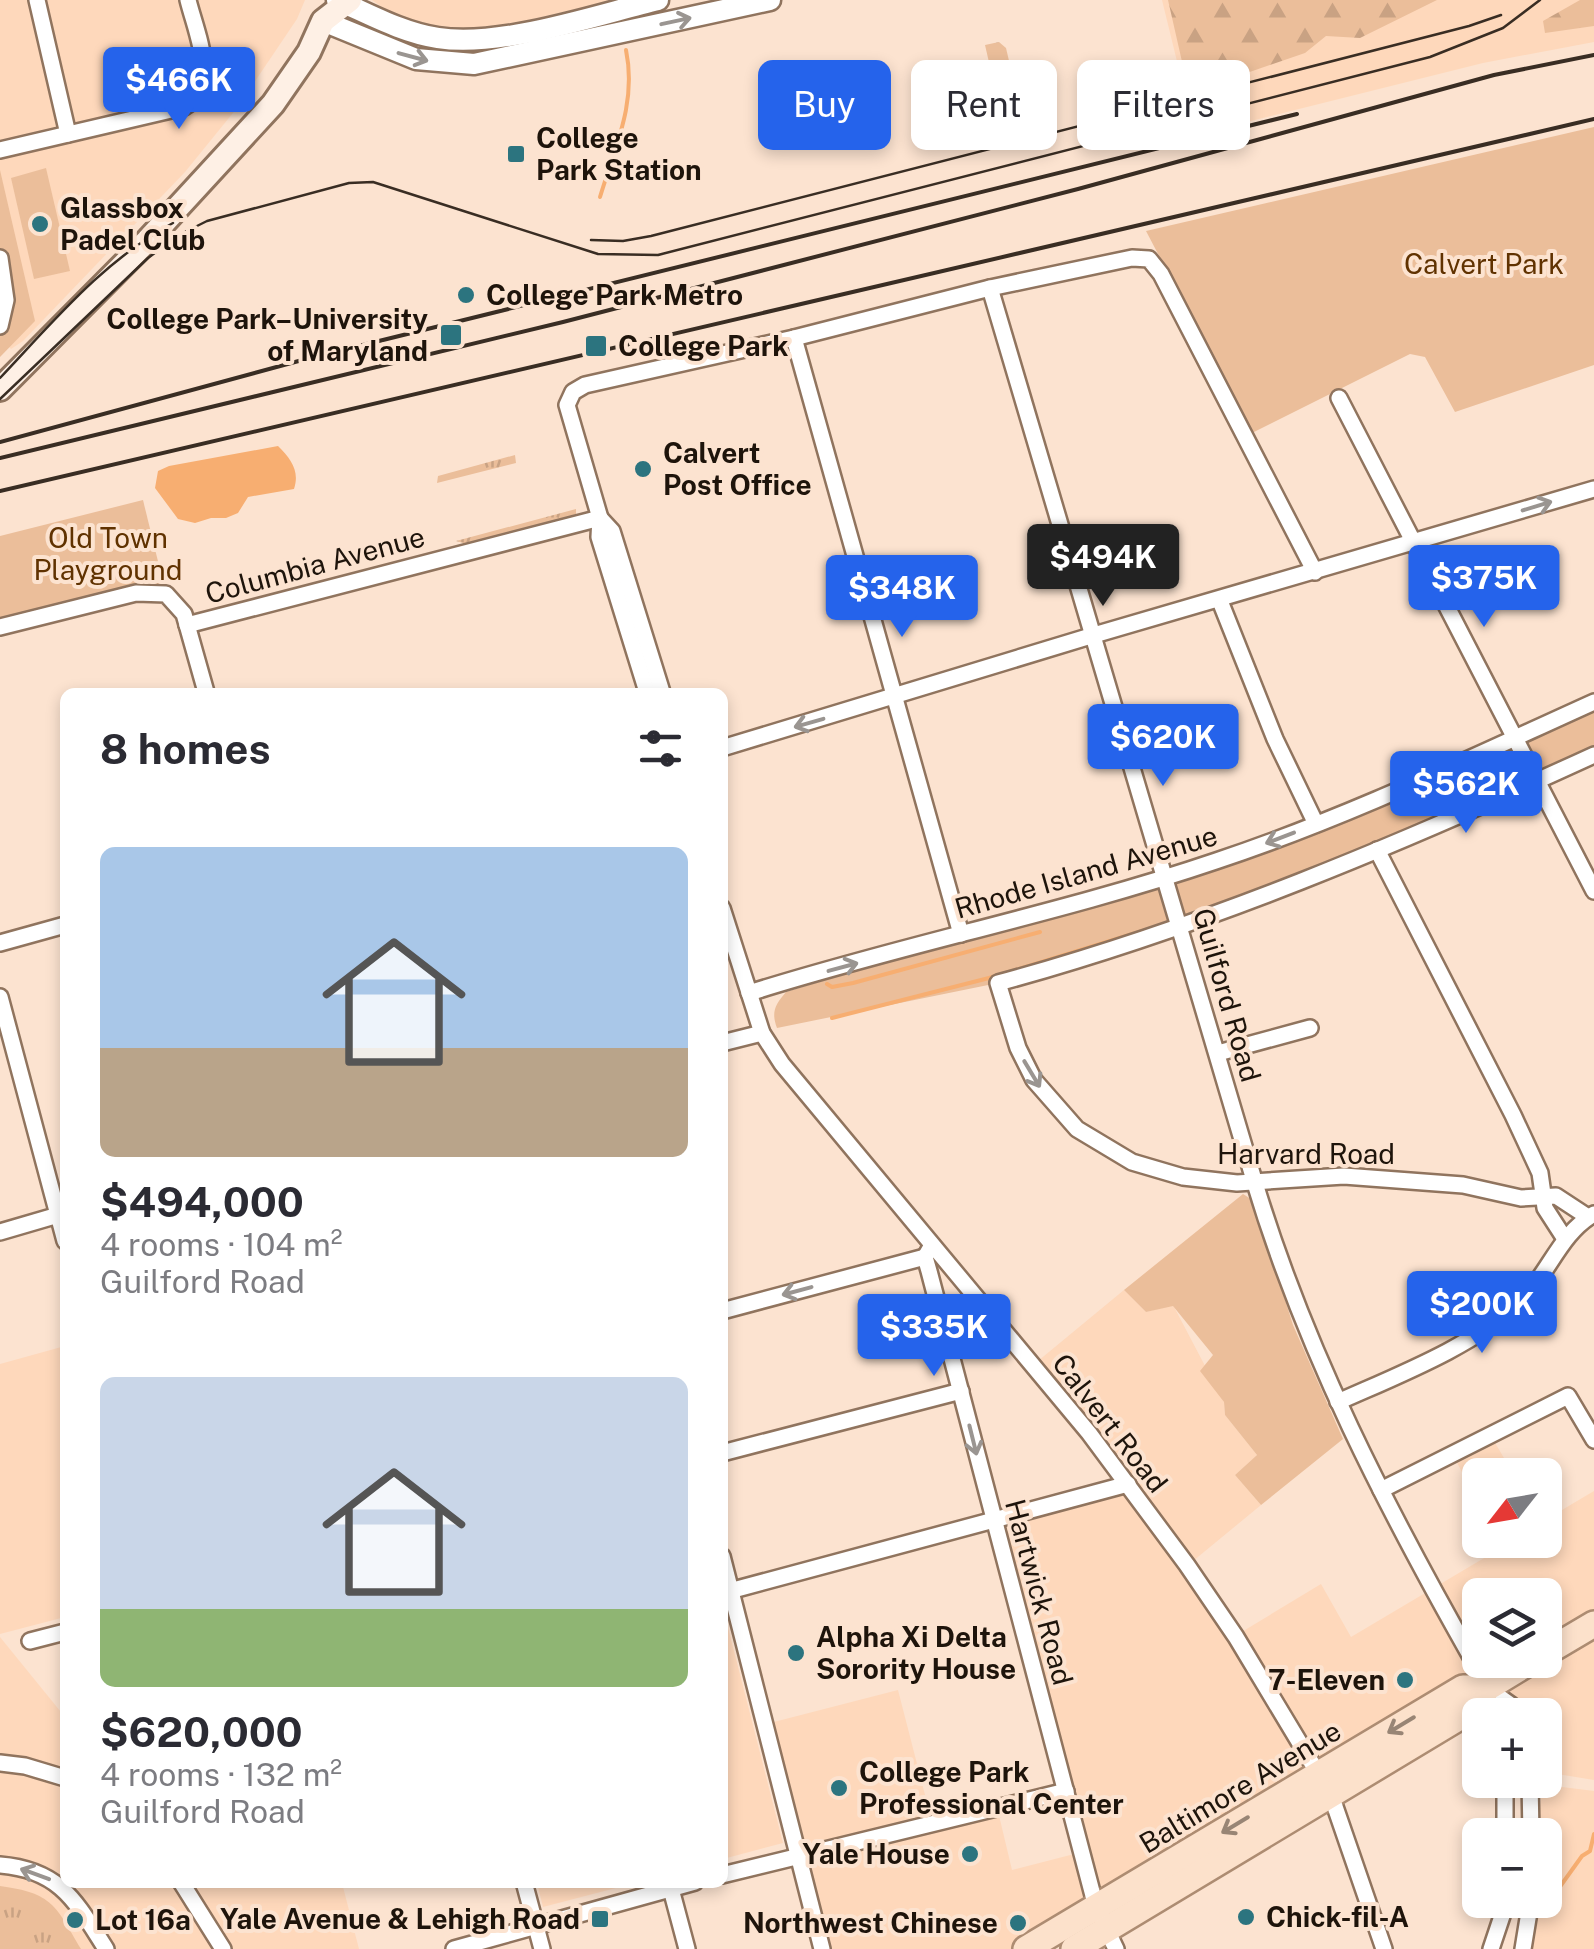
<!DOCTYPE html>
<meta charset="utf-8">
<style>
body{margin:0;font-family:"Public Sans",sans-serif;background:#f2f2f3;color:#2b2b33;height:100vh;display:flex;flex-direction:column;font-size:38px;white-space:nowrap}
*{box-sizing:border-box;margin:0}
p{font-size:32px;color:#7c7c81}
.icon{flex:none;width:55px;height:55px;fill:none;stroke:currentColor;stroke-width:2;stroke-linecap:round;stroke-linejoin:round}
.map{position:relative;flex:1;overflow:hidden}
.panel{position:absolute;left:60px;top:688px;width:668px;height:1200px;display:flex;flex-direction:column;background:#fff;border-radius:15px;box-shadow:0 5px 15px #0003}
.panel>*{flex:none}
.guide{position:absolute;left:758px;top:60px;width:685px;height:90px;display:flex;gap:20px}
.needle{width:65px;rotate:239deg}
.fabs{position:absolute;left:1462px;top:1458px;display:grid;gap:20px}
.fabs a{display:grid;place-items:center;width:100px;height:100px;border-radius:15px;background:#fff;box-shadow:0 5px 15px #0003;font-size:50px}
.price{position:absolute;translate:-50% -85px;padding:0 22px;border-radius:10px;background:#2563eb;color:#fff;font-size:32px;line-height:65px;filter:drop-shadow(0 2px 5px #0008)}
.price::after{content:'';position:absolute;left:50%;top:60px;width:30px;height:22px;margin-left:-15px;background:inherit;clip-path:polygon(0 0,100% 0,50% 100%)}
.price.on{background:#222;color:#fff}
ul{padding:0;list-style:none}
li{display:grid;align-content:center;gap:20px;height:530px;padding:0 40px}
li span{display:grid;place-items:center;height:310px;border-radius:15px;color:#555}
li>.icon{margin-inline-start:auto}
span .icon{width:180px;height:180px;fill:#fffc;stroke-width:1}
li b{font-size:42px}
h2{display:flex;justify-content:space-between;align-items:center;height:120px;padding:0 40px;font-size:42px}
.pill{padding:0 35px;border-radius:15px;background:#fff;box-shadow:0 5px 15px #0003;font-size:35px;line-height:90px}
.pill.on{background:#2563eb;color:#fff}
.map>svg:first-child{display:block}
.built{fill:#fed8bb;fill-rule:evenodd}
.grass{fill:url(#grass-tufts)}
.forest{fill:url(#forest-firs)}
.green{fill:#ebbe9a}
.water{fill:#f7ae71}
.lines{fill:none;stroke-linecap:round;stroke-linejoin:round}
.stream{stroke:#f7ae71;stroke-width:4}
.minor-casing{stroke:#90745e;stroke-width:20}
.tertiary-casing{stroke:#90745e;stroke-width:25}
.secondary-casing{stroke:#90745e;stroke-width:28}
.primary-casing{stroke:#ad8c72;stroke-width:30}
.minor{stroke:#fff;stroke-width:15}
.tertiary{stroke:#fff;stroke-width:20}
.secondary{stroke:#fef0e5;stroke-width:22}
.primary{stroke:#fce1cb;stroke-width:25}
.tram{stroke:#392d23;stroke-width:2.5}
.rail{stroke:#392d23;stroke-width:4}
.oneway{stroke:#9a9591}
.oneway2{stroke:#988575}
.poi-dot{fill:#2c747f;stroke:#fce3d0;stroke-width:4}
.labels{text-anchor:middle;stroke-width:8;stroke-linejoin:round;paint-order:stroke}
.poi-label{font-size:28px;font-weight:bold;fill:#1e140b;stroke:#fce3d0;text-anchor:start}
.park-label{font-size:28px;fill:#603200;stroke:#fce3d0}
.street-label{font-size:28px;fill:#1e140b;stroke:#fce3d0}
</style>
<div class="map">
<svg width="1594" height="1949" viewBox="0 0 1594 1949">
<defs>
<pattern id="grass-tufts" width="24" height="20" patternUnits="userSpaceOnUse" patternTransform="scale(2.5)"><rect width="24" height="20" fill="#ebbe9a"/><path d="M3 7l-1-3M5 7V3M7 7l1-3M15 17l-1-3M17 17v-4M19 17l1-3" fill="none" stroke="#c9a283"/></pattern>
<pattern id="forest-firs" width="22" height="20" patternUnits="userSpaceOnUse" patternTransform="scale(2.5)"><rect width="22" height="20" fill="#ebbe9a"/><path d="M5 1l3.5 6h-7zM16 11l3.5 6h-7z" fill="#c9a283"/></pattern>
</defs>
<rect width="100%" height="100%" fill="#fce3d0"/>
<g class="built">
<polygon points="0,0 305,0 297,19 237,108 185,172 23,341 11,349 4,341 0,227"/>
<polygon points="372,0 616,0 485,30 455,30 397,18"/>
<polygon points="1162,0 1594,0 1594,42 1483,63 1195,135"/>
<polygon points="1124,1290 1146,1312 1173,1305 1224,1402 1225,1415 1257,1455 1235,1475 1261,1505 1193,1561 1109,1446 1038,1361"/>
<polygon points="65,1346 65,1617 0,1634 0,1364"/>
<polygon points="1491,1436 1514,1475 1480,1475 1480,1506 1454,1457"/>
<path d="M 1128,1484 L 1235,1636 L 1321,1584 L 1351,1637 L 1501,1548 L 1498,1540 L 1545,1540 L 1545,1520 L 1594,1491 L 1594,1780 L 1545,1772 L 1545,1715 L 1517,1715 L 1487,1688 L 1026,1949 L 822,1949 L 766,1724 L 898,1690 L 932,1822 L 997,1807 L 1012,1870 L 1082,1852 L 994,1520 ZM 1480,1595 L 1545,1595 L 1545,1660 L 1480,1660 Z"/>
<polygon points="723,1608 783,1843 723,1859 722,1859"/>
<polygon points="0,1637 65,1717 65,1882 342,1883 359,1949 0,1949"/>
<polygon points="1554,1786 1594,1791 1594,1949 1524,1949 1532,1900 1545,1900 1545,1835 1537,1835 1541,1798 1544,1791"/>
<polygon points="537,1883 537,1882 635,1883 543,1907"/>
</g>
<g class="grass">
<polygon points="999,42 1006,48 1018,99 1014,106 1000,110 985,45"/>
<polygon points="515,455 516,463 437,483 438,476"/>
<polygon points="576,509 576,514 563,519 467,544 456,541"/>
<path d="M 0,1886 C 53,1893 56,1906 81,1949 L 0,1949 Z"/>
</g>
<g class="forest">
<polygon points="1168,0 1437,0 1360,38 1326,36 1305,53 1215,84 1204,72 1187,70 1183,66"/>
<polygon points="1580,0 1594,0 1594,26 1545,33 1543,21"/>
</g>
<g class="green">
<polygon points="1594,127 1594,365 1455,412 1425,357 1410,354 1252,433 1146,231"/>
<polygon points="46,168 70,271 34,279 11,178"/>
<polygon points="0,170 35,321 0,357"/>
<polygon points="143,500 166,594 0,627 0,536"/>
<path d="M 1594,702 L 1594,755 L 1281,891 L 998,983 L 777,1028 C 771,1012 775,1005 786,992 L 962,938 L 1133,892 Z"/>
<polygon points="1243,1194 1254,1201 1293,1325 1343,1439 1261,1505 1235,1475 1257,1455 1225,1415 1224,1402 1200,1371 1213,1355 1173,1306 1146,1312 1124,1290"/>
</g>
<path class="water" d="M 278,446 C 291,459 300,471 294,489 L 248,497 L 238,513 L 226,518 L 211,518 L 195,523 L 178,519 L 155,488 L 158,471 L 169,466 Z"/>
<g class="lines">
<g class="stream">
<path d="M 600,197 C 615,147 637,103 626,50"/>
<polyline points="1508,786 1517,781"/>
<polyline points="827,984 832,987 853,983 1040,932"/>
<polyline points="832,1018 989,978 1152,928"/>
<polyline points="1559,1888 1582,1856 1590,1851 1594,1834"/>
</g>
<defs>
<g id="minor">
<polyline points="37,0 68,134"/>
<path d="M 0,150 L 184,107 C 221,86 196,33 188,0"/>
<polyline points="0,258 6,300 0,326"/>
<path d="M 990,288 L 1254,1180 C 1305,1351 1387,1509 1475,1664 L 1487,1688 L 1492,1715"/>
<polyline points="794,338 961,934"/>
<polyline points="1339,398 1594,891"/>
<polyline points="600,518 612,531 662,692"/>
<polyline points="1220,601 1275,739 1316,824"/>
<polyline points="187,625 600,518"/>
<polyline points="0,627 136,593 166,594 184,614 206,692"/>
<polyline points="647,692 599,537 600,518 567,405 573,392 585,385 794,338 990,288 1132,258 1149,259 1161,274 1315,572"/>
<polyline points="722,748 1094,635 1594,489"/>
<polyline points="1377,850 1513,1115 1540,1173 1545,1208 1565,1239"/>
<polyline points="722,908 762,1033 782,1064 1089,1433 1187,1565 1236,1637 1331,1795 1384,1949"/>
<polyline points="0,943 65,925"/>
<path d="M 749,993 C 903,944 1063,913 1216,861 C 1346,818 1470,758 1594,702"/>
<polyline points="0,997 65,1241"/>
<polyline points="722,1043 762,1033"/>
<polyline points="1218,1053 1310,1028"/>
<path d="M 1588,1217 L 1556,1196 L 1521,1198 L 1463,1185 L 1344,1176 L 1237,1183 L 1183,1177 L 1132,1162 L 1077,1129 L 1034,1080 L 1018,1048 L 998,983 C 1204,927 1400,844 1594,755"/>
<polyline points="0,1232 65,1213"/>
<polyline points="932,1245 925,1257 929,1271 1096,1907 1116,1949"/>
<polyline points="722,1311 925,1257"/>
<path d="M 1338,1402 C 1396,1376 1474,1346 1520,1302 C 1548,1275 1560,1233 1594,1214"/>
<polyline points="722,1453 961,1391"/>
<polyline points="1381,1490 1568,1396 1594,1440"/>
<polyline points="722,1556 822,1949"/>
<polyline points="722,1593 1128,1484"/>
<polyline points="30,1641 65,1632"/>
<polyline points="1487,1688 1511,1705 1517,1715"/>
<polyline points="0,1763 25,1766 65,1778"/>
<polyline points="1530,1780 1531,1835"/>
<polyline points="1505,1835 1505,1780"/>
<path d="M 0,1865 C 61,1870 76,1902 106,1949"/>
<polyline points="722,1875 1066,1791"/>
<polyline points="181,1882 223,1949"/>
<polyline points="524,1882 542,1949"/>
<polyline points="671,1889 687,1949"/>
<polyline points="454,1949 695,1882"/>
<polyline points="1491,1949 1502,1916 1503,1900"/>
<polyline points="1523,1949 1531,1900"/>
</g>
<g id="tertiary">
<path d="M 337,0 C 369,14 403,33 438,38 C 500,48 596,15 658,0"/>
<polyline points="323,21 416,59 474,64 770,0"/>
</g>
<polyline id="secondary" points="0,389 147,241 273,104 309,52 323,21 350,0"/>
<g id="primary">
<polyline points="1545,1653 1594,1624"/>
<polyline points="1026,1949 1463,1688 1487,1688"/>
<polyline points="1074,1949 1468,1712 1478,1705 1487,1688 1533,1660"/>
</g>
</defs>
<use href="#minor" class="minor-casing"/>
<use href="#tertiary" class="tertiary-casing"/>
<use href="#secondary" class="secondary-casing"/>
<use href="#primary" class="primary-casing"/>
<use href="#minor" class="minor"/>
<use href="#tertiary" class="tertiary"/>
<use href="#secondary" class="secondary"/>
<use href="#primary" class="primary"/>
<g class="tram">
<polyline points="591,240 623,241 651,236 1469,26 1501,15"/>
<path d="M 0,378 C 53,322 104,260 173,223"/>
<polyline points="0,399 148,258 179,235 207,221 349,183 373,182 598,254 658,255 1430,57 1503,28 1540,0"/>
</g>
<g class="rail">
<polyline points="0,442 306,359 1297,114"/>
<polyline points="0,458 563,322 1078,189 1494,75 1594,55"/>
<polyline points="0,491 1594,119"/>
</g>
</g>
<defs><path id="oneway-shaft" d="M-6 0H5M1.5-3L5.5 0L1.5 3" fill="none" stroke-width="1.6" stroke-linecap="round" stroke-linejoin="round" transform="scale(2.5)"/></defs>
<g class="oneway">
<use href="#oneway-shaft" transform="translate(676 21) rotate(-12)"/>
<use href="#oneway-shaft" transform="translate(413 57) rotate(15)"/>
<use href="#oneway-shaft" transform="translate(1537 506) rotate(-17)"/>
<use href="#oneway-shaft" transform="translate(809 723) rotate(164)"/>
<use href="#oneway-shaft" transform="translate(1280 838) rotate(159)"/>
<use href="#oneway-shaft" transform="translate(843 967) rotate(-15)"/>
<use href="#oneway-shaft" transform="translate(1032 1074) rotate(59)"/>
<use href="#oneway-shaft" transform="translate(797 1291) rotate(165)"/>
<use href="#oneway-shaft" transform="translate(973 1440) rotate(76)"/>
<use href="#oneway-shaft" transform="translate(35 1874) rotate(-160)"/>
</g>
<g class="oneway2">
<use href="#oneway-shaft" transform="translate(1401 1725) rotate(149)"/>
<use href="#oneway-shaft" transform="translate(1235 1825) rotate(149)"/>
</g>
<g class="poi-dot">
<rect x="506" y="144" width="20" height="20" rx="5"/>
<circle cx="40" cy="224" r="10"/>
<circle cx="466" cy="295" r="10"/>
<rect x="439" y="323" width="24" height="24" rx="5"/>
<rect x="584" y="334" width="24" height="24" rx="5"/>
<circle cx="643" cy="469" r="10"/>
<circle cx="796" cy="1653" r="10"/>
<circle cx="1405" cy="1680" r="10"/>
<circle cx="839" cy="1788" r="10"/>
<circle cx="970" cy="1854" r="10"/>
<circle cx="1246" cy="1917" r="10"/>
<rect x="590" y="1909" width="20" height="20" rx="5"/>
<circle cx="75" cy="1920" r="10"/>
<circle cx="1018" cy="1923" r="10"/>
</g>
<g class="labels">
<g class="poi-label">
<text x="536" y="148">College<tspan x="536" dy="32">Park Station</tspan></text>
<text x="60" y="218">Glassbox<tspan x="60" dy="32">Padel Club</tspan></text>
<text x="486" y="305">College Park Metro</text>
<text x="428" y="329" text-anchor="end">College Park–University<tspan x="428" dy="32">of Maryland</tspan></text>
<text x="618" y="356">College Park</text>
<text x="663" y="463">Calvert<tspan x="663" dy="32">Post Office</tspan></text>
<text x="816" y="1647">Alpha Xi Delta<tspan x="816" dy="32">Sorority House</tspan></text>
<text x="1385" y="1690" text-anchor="end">7-Eleven</text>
<text x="859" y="1782">College Park<tspan x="859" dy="32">Professional Center</tspan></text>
<text x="950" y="1864" text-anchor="end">Yale House</text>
<text x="1266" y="1927">Chick-fil-A</text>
<text x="580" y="1929" text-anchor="end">Yale Avenue &amp; Lehigh Road</text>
<text x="95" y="1930">Lot 16a</text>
<text x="998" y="1933" text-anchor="end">Northwest Chinese</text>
</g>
<g class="park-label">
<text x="1484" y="274">Calvert Park</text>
<text x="108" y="548">Old Town<tspan x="108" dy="32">Playground</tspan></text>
</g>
<g class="street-label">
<text transform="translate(315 565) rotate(-15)" y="10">Columbia Avenue</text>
<text transform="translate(1086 872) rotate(-16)" y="10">Rhode Island Avenue</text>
<text transform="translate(1227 995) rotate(74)" y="10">Guilford Road</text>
<text x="1306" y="1164">Harvard Road</text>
<text transform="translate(1110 1423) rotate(52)" y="10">Calvert Road</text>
<text transform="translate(1039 1592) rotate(75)" y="10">Hartwick Road</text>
<text transform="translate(1240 1787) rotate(-31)" y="10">Baltimore Avenue</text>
</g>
</g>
</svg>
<div class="fabs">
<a><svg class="needle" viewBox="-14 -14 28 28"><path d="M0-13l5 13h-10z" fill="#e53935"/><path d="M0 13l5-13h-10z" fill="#7c7c81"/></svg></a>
<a><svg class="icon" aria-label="layers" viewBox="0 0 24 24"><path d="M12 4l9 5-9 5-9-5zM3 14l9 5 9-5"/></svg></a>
<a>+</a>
<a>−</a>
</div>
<b class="price" style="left:179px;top:132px">$466K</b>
<b class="price on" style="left:1103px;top:609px">$494K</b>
<b class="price" style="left:1484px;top:630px">$375K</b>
<b class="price" style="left:902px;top:640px">$348K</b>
<b class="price" style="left:1163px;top:789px">$620K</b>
<b class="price" style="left:1466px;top:836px">$562K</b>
<b class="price" style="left:1482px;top:1356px">$200K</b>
<b class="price" style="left:934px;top:1379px">$335K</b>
<div class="guide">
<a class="pill on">Buy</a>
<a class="pill">Rent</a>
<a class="pill">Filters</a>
</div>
<section class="panel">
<h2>8 homes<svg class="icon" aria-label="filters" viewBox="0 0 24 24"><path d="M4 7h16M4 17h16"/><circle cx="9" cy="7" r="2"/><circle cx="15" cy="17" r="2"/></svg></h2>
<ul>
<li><span style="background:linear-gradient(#a9c7e8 65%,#b9a48a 0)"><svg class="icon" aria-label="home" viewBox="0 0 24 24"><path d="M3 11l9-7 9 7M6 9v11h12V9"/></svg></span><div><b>$494,000</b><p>4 rooms · 104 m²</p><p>Guilford Road</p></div></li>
<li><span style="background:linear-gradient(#c9d6e8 75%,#8fb573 0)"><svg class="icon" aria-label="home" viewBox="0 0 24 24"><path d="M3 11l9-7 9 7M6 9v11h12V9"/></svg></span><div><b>$620,000</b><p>4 rooms · 132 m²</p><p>Guilford Road</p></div></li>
</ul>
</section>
</div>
